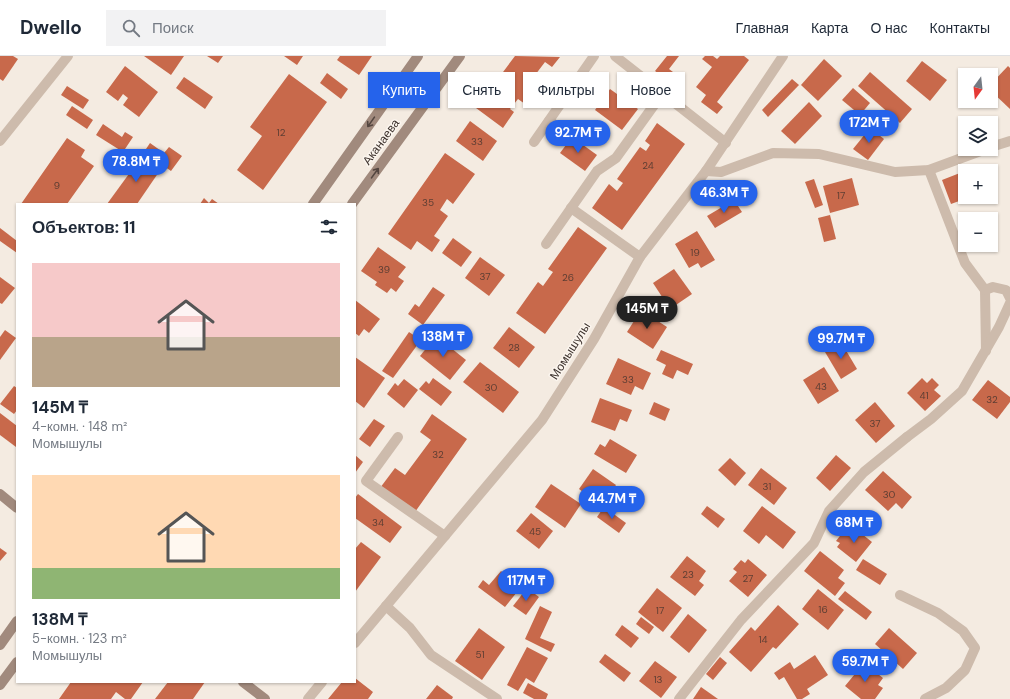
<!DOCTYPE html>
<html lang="ru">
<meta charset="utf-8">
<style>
body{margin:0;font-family:"DM Sans",sans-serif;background:#f2f2f3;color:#1f2937;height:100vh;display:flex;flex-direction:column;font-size:15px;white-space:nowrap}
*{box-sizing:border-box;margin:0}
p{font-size:13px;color:#747a83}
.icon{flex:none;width:22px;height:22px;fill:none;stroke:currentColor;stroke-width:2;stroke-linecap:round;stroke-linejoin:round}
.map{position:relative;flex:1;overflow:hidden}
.panel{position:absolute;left:16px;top:147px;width:340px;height:480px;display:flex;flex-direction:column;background:#fff;border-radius:0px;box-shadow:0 1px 3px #0004}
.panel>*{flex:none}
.guide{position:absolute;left:368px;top:16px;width:380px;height:36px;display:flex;gap:8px}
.needle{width:26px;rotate:195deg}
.buttons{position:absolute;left:958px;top:12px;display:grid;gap:8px}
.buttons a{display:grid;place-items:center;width:40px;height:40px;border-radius:0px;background:#fff;box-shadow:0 1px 3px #0004;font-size:20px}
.price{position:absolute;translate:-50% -34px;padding:0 9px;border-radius:14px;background:#2563eb;color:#fff;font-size:13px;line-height:26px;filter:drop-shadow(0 1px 2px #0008)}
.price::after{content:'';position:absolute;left:50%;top:24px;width:12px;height:9px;margin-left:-6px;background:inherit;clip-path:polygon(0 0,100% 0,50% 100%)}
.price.selected{background:#222;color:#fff}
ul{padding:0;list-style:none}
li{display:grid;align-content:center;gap:8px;height:212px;padding:0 16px}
li span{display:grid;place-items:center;height:124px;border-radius:0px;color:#555}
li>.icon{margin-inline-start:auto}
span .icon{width:72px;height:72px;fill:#fffc;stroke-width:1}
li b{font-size:17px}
h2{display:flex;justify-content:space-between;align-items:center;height:48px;padding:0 16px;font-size:17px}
.tag{padding:0 14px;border-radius:0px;background:#fff;box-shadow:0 1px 3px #0004;font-size:14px;line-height:36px}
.tag.selected{background:#2563eb;color:#fff}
header{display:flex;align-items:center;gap:24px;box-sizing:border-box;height:56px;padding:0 20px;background:#fff;border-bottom:1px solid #e0e1e3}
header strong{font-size:19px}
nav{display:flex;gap:22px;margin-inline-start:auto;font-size:14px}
.search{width:280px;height:36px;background:#f2f2f3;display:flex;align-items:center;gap:10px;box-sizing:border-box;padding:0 14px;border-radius:0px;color:#747a83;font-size:15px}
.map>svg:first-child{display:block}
.building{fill:#c8694b}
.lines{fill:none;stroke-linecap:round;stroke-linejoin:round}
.lane{stroke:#cdbbac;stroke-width:10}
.street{stroke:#cdbbac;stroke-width:10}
.secondary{stroke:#a18a7d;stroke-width:10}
.oneway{stroke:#544640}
.labels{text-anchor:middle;stroke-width:3;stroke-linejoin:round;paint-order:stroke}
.number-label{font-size:10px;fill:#5e3e33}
.street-label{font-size:12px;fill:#3b302b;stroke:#fbf5ee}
</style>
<header>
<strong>Dwello</strong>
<div class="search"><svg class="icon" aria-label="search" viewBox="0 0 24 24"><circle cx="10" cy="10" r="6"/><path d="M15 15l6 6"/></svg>Поиск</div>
<nav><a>Главная</a><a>Карта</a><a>О нас</a><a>Контакты</a></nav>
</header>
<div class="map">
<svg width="1010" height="643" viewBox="0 0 1010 643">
<rect width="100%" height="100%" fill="#f4ebe1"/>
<g class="building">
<polygon points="0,0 13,0 18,3 3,25 0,23"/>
<polygon points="144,0 184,0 171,19"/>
<polygon points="207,0 223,0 218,7"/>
<polygon points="284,0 303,0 297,9"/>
<polygon points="340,0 372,0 359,19 337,4"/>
<polygon points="515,0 560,1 552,11 545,6 526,31 533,37 525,48 518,43 510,53 514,56 503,72 476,52"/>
<polygon points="667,0 679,0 669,13 673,16 667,24 655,15"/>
<polygon points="705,0 713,0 717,3 720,0 744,0 749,4 717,46 723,51 717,58 701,46 706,39 696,31 712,11 702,3"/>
<polygon points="824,3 842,20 818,45 801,29"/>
<polygon points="922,5 947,24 930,45 906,25"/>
<polygon points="125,10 158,36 139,61 123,49 128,42 123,38 118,45 106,36"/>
<polygon points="1008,10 1010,12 1010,53 991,35 991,28"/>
<polygon points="870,16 912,53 900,67 858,30"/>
<polygon points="327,17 348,33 341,43 320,27"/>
<polygon points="289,18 327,46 263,134 237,114 262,80 250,71"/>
<polygon points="184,21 213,41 205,53 176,32"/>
<polygon points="792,23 799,29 768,61 762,54"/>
<polygon points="67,30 89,44 83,53 61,39"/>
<polygon points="853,32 870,47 860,59 842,44"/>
<polygon points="610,33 638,53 622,74 595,54"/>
<polygon points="809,46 822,60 795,88 781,75"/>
<polygon points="72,50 93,64 87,73 66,59"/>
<polygon points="470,65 497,85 483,105 456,85"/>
<polygon points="657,67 685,88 622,174 592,152 609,128 617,135 623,127 617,123 640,91 646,95 650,89 645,85"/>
<polygon points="103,68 122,81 125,76 133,81 123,96 96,79"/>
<polygon points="870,72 884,83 868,104 853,93"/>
<polygon points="572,81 597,99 585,115 560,97"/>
<polygon points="67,82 85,94 81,101 94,110 67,148 21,148"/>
<polygon points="150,87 164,97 169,91 182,100 171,115 144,96"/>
<polygon points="445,97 475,118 453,148 447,143 440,154 448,160 434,180 440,184 432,196 417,185 411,194 388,178"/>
<polygon points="142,100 161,113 137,148 107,148"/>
<polygon points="965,115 965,141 970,141 951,148 942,124"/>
<polygon points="852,122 859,149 830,157 823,130"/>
<polygon points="814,123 823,149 815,152 805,126"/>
<polygon points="204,142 209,147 212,143 219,148 200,148"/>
<polygon points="734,144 742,156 715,172 707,160"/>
<polygon points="830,159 836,183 824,186 818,162"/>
<polygon points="578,171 607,192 545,278 516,257 538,226 543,230 553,216 548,213"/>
<polygon points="0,172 17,185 17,197 0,185"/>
<polygon points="697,175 715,204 701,212 698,207 689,212 675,188"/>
<polygon points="453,182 472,196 461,211 442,197"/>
<polygon points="378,191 406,211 398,221 404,225 396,236 391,232 387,237 375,229 377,226 361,215"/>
<polygon points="480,201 505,219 489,240 465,222"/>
<polygon points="674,213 692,238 670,253 653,227"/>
<polygon points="0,221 15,232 2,248 0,247"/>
<polygon points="433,231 445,239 423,269 408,258 415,248 419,251"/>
<polygon points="355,244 380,263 369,277 364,273 359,280 355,277"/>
<polygon points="641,254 667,271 653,293 627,276"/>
<polygon points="509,271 535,291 519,312 493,292"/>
<polygon points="5,274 16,282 0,304 0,281"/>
<polygon points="409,276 421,284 393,322 382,315"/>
<polygon points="436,280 466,304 450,324 420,300"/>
<polygon points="841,286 857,313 841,323 825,296"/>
<polygon points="661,294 693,308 688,319 677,314 673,323 662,318 666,309 656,304"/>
<polygon points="355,301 385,322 364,352 355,345"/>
<polygon points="618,302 651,317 643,334 635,330 631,339 606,328"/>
<polygon points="480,306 519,336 503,357 463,326"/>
<polygon points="824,311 839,335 818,348 803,324"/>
<polygon points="433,322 452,336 441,350 419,333 426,325 429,328"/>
<polygon points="922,322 927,327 932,322 939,329 934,334 941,340 925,355 907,337"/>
<polygon points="404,323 418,334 404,352 387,338 395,327 398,330"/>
<polygon points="988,324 1010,341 1010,346 997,363 972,344"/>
<polygon points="14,330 17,332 17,354 14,358 0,348"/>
<polygon points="600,342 632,354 627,366 620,363 615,375 591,366"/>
<polygon points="654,346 670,353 665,365 649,358"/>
<polygon points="875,346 895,370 876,387 855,364"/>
<polygon points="0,357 17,370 17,390 16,391 0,379"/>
<polygon points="432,358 467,383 415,456 380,432 395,412 405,419 431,384 420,376"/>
<polygon points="374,363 385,370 370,391 359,383"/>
<polygon points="610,383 637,399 626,417 594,398 600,388 605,391"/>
<polygon points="355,399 363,406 355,417"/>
<polygon points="836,399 851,412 830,435 816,422"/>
<polygon points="730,402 746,417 735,430 718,414"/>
<polygon points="761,412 787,432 774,449 748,429"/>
<polygon points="593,413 616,429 602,450 579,433"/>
<polygon points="883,415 912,441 902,453 896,447 888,455 865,434"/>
<polygon points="551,428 581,448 565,472 535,451"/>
<polygon points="358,438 402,471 390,487 355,462 355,442"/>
<polygon points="707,450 725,463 718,472 701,458"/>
<polygon points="762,450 796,476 783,493 766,479 759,488 743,475"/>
<polygon points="604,451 626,467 619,477 597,461"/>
<polygon points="531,457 553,475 539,493 516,475"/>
<polygon points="853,471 872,486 856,506 837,491 840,487 836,485 843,476 846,479"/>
<polygon points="361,486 381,501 355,536 355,493"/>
<polygon points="0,492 7,497 0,505"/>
<polygon points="820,495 844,514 838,522 845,527 835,540 804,515"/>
<polygon points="687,500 706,515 699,525 704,529 695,540 670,521"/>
<polygon points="748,503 767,519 748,541 729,525 737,516 733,513 741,504 745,507"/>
<polygon points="863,503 887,518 880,529 856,514"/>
<polygon points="501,515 521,531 505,551 478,531 483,524 489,529"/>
<polygon points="527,532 539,541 526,559 513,550"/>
<polygon points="657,532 682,552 663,576 638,556"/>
<polygon points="818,533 844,554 828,574 802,553"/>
<polygon points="845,535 872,556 866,564 838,543"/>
<polygon points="778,549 799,568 776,593 773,591 751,616 729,596 751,571 755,575"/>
<polygon points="540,550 552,556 540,582 555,588 551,596 525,583"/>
<polygon points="688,558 707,574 689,597 670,581"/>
<polygon points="641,561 654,571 649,578 636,568"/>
<polygon points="622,569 639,582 631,592 615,579"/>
<polygon points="479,572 505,591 482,624 455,605"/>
<polygon points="889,572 917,597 903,613 875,588"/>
<polygon points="527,591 548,602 534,627 526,622 518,635 507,629"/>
<polygon points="605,598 631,617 624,626 599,606"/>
<polygon points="815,599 828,619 807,633 810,638 802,643 797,643 784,621 779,624 774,617 790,606 794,613"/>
<polygon points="720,601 727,607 713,624 706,618"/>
<polygon points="655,605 677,621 661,642 639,625"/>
<polygon points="864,607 883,622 878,629 883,632 875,643 861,643 845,630"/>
<polygon points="355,622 373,636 368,643 328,643 342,626 355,626"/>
<polygon points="71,626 143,626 131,643 125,643 116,636 111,643 59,643"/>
<polygon points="168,626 205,626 193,643 155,643"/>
<polygon points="528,627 548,638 546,643 534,643 523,637"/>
<polygon points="437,629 453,641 452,643 426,643"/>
<polygon points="701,631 718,643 693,643"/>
</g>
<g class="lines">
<g class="lane">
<polyline points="549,65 564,75"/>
<polyline points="534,86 594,0"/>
<polyline points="991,91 1010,85"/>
<polyline points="929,114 965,207 985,234 986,295"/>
<polyline points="706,115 721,116 773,97 819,98 895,116 929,114 986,93"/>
<polyline points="571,152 640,201"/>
<polyline points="546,188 597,115 616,102 662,38"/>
<polyline points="985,234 993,231 1006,234 1010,242"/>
<polyline points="398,381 366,425 445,480"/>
<polyline points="907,381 931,363 962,335 999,271 1010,247"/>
<polyline points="386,550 410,572 431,599 497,643"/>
</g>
<g class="street">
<polyline points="615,0 726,87"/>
<polyline points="0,85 68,0"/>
<polyline points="900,539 938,557 963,575 975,592 965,614 946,632 925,643"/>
<polyline points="355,587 542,364 594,283 640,201 706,115 783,0"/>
<polyline points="308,643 322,626"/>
<polyline points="679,643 741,564 814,487 829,455 864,416 907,381"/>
</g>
<g class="secondary">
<polyline points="313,148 418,0"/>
<polyline points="352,148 460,0"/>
<polyline points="0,438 17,452"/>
<polyline points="0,589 17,565"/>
<polyline points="243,626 265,643"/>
<polyline points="0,629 17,606"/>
</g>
</g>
<defs><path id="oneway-shaft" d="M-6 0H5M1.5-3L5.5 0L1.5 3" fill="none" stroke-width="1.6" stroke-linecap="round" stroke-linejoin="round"/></defs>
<g class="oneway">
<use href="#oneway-shaft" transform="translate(371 66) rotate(125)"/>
<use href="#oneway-shaft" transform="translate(375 117) rotate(-54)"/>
</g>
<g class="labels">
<g class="number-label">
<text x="281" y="80">12</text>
<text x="477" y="89">33</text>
<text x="648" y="113">24</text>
<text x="57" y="133">9</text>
<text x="841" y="143">17</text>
<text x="428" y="150">35</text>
<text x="695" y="200">19</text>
<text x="384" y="217">39</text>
<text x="485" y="224">37</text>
<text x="568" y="225">26</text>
<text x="514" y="295">28</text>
<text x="628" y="327">33</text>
<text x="821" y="334">43</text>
<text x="491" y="335">30</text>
<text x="924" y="343">41</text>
<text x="992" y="347">32</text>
<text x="875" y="371">37</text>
<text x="438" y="402">32</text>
<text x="767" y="434">31</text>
<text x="889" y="442">30</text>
<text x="378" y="470">34</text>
<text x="535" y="479">45</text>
<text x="688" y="522">23</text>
<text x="748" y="526">27</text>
<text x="823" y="557">16</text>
<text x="660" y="558">17</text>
<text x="763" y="587">14</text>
<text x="480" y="602">51</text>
<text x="658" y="627">13</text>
</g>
<g class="street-label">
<text transform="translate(381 86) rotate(-54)" y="4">Аканаева</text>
<text transform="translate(570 295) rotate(-58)" y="4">Момышулы</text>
</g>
</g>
</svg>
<div class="buttons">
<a><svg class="needle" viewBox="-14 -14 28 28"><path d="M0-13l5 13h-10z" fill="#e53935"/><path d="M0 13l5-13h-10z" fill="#747a83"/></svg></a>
<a><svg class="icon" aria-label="layers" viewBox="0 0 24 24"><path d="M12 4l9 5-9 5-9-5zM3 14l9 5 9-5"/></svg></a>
<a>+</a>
<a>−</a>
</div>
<b class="price" style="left:869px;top:88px">172M ₸</b>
<b class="price" style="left:578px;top:98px">92.7M ₸</b>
<b class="price" style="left:136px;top:127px">78.8M ₸</b>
<b class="price" style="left:724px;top:158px">46.3M ₸</b>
<b class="price selected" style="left:647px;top:274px">145M ₸</b>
<b class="price" style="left:443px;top:302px">138M ₸</b>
<b class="price" style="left:841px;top:304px">99.7M ₸</b>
<b class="price" style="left:612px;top:464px">44.7M ₸</b>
<b class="price" style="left:854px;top:488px">68M ₸</b>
<b class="price" style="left:526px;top:546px">117M ₸</b>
<b class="price" style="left:865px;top:627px">59.7M ₸</b>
<div class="guide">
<a class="tag selected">Купить</a>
<a class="tag">Снять</a>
<a class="tag">Фильтры</a>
<a class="tag">Новое</a>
</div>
<section class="panel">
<h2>Объектов: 11<svg class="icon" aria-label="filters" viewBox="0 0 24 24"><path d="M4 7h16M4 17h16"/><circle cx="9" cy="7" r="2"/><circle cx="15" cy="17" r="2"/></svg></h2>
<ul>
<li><span style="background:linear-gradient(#f6c9c9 60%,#b9a48a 0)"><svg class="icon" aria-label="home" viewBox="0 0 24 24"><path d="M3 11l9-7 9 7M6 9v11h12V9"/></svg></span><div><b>145M ₸</b><p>4-комн. · 148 m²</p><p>Момышулы</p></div></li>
<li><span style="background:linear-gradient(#ffd9b3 75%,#8fb573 0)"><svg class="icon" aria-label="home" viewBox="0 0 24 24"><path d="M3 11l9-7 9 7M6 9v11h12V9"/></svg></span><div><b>138M ₸</b><p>5-комн. · 123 m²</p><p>Момышулы</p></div></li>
</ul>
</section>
</div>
